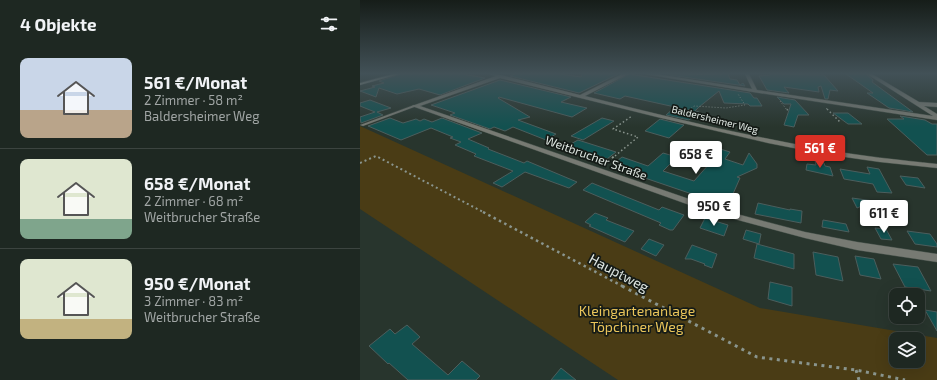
<!DOCTYPE html>
<html lang="de">
<meta charset="utf-8">
<style>
body{margin:0;font-family:"Exo 2",sans-serif;background:#2b342f;color:#f1f3f6;height:100vh;display:flex;flex-direction:column;font-size:15px;white-space:nowrap}
*{box-sizing:border-box;margin:0}
p{font-size:13px;color:#a1a6a5}
.icon{flex:none;width:22px;height:22px;fill:none;stroke:currentColor;stroke-width:2;stroke-linecap:round;stroke-linejoin:round}
.map{position:relative;flex:1;overflow:hidden}
.panel{display:flex;flex-direction:column;background:#1e2822;width:360px}
.panel>*{flex:none}
.tools{position:absolute;left:529px;top:288px;display:grid;gap:8px}
.tools a{display:grid;place-items:center;width:36px;height:36px;border-radius:8px;background:#1e2822;box-shadow:0 4px 16px #0002,0 0 0 1px #3c4440;font-size:20px}
.price{position:absolute;translate:-50% -34px;padding:0 9px;border-radius:4px;background:#fff;color:#222;font-size:13px;line-height:26px;filter:drop-shadow(0 1px 2px #0008)}
.price::after{content:'';position:absolute;left:50%;top:24px;width:12px;height:9px;margin-left:-6px;background:inherit;clip-path:polygon(0 0,100% 0,50% 100%)}
.price.on{background:#d93025;color:#fff}
ul{padding:0;list-style:none}
li{display:flex;align-items:center;gap:12px;height:100px;padding:0 20px}
li+li{border-top:1px solid #3c4440}
li span{display:grid;place-items:center;flex:none;width:112px;height:80px;border-radius:8px;color:#555}
li>.icon{margin-inline-start:auto}
span .icon{width:48px;height:48px;fill:#fffc;stroke-width:1}
li b{font-size:17px}
h2{display:flex;justify-content:space-between;align-items:center;height:48px;padding:0 20px;font-size:17px}
main{display:flex;flex:1;min-height:0}
.map>svg:first-child{display:block}
.green{fill:#4a3c15;fill-rule:evenodd}
.building{fill:#125150;stroke:#4c5e5d}
.lines{fill:none;stroke-linecap:round;stroke-linejoin:round}
.lane-casing{stroke:#45514a;stroke-width:0.5}
.street-casing{stroke:#45514a;stroke-width:1}
.secondary-casing{stroke:#45514a;stroke-width:1}
.path-far4{stroke:#8a958e;stroke-width:1;stroke-dasharray:1 2;stroke-linecap:butt}
.path-far3{stroke:#8a958e;stroke-width:1.5;stroke-dasharray:1.5 2.5;stroke-linecap:butt}
.path-far2{stroke:#8a958e;stroke-width:2;stroke-dasharray:2 3;stroke-linecap:butt}
.path-far1{stroke:#8a958e;stroke-width:2.5;stroke-dasharray:2.5 3.5;stroke-linecap:butt}
.path{stroke:#8a958e;stroke-width:3;stroke-dasharray:3 4.5;stroke-linecap:butt}
.lane{fill:#777a73;fill-rule:evenodd}
.street{fill:#777a73;fill-rule:evenodd}
.secondary{fill:#9ea298;fill-rule:evenodd}
.labels{text-anchor:middle;stroke-width:3.5;stroke-linejoin:round;paint-order:stroke}
.far-street-label{font-size:10px;fill:#dfe7e2;stroke:#151b17}
.street-label{font-size:12px;fill:#dfe7e2;stroke:#151b17}
.near-street-label{font-size:14px;fill:#dfe7e2;stroke:#151b17}
.near-park-label{font-size:14px;fill:#eac55a;stroke:#151b17}
</style>
<main>
<section class="panel">
<h2>4 Objekte<svg class="icon" aria-label="filters" viewBox="0 0 24 24"><path d="M4 7h16M4 17h16"/><circle cx="9" cy="7" r="2"/><circle cx="15" cy="17" r="2"/></svg></h2>
<ul>
<li><span style="background:linear-gradient(#c9d6e8 65%,#b9a48a 0)"><svg class="icon" aria-label="home" viewBox="0 0 24 24"><path d="M3 11l9-7 9 7M6 9v11h12V9"/></svg></span><div><b>561 €/Monat</b><p>2 Zimmer · 58 m²</p><p>Baldersheimer Weg</p></div></li>
<li><span style="background:linear-gradient(#dfe7d0 75%,#7fa58c 0)"><svg class="icon" aria-label="home" viewBox="0 0 24 24"><path d="M3 11l9-7 9 7M6 9v11h12V9"/></svg></span><div><b>658 €/Monat</b><p>2 Zimmer · 68 m²</p><p>Weitbrucher Straße</p></div></li>
<li><span style="background:linear-gradient(#dfe7d0 75%,#c2b280 0)"><svg class="icon" aria-label="home" viewBox="0 0 24 24"><path d="M3 11l9-7 9 7M6 9v11h12V9"/></svg></span><div><b>950 €/Monat</b><p>3 Zimmer · 83 m²</p><p>Weitbrucher Straße</p></div></li>
</ul>
</section>
<div class="map">
<svg width="577" height="380" viewBox="0 0 577 380">
<rect width="100%" height="100%" fill="#28352d"/>
<path class="green" d="M 0,126 L 400,308 L 577,338 L 577,380 L 258,380 L 0,209 ZM 536,339 L 558,339 L 558,361 L 536,361 Z"/>
<g class="building">
<polygon points="41,74 102,74 125,78 80,95 59,89 37,94 19,88 16,97 0,91 15,87 12,86 24,83 19,81"/>
<polygon points="155,74 201,74 221,77 222,74 258,74 219,93 150,76"/>
<polygon points="269,74 390,93 394,98 397,98 402,106 390,106 388,104 364,103 359,91 339,107 335,111 339,112 329,120 306,115 315,107 265,96 260,99 234,93"/>
<polygon points="368,74 370,79 377,80 380,85 383,83 385,86 310,75"/>
<polygon points="410,74 464,75 478,91 470,90 468,99 465,99 461,86 458,87 459,92 424,87 429,93 407,90 399,76 410,75"/>
<polygon points="486,74 506,74 513,80 512,82 553,112 529,108 507,93 513,93"/>
<polygon points="140,80 211,97 201,102 227,108 212,117 139,97 138,98 170,117 158,120 196,134 186,140 153,127 145,131 134,127 130,129 90,115 95,113 71,105"/>
<polygon points="417,97 435,100 449,115 438,115 434,127 424,125 431,104 424,104"/>
<polygon points="10,100 31,108 17,112 23,115 1,123 0,117 15,112 0,106 0,103"/>
<polygon points="473,113 488,113 502,124 488,124"/>
<polygon points="540,116 565,120 572,124 577,124 577,155 567,155 527,119 544,119"/>
<polygon points="30,118 43,123 56,119 60,121 64,119 72,122 82,118 122,133 108,139 129,148 128,149 164,163 167,161 217,182 209,188 165,172 142,187 133,183 153,171 114,156 116,154 95,145 101,142 90,138 93,137 71,128 41,140 8,126"/>
<polygon points="242,118 254,121 223,140 211,136"/>
<polygon points="300,119 324,125 309,138 285,131"/>
<polygon points="218,140 256,152 247,159 207,146"/>
<polygon points="357,148 370,152 365,159 383,165 389,153 397,164 397,168 377,177 380,178 369,203 346,196 344,198 338,196 276,175 270,171 252,165 262,157 288,166 303,153 317,157 303,171 334,181 350,163 345,161"/>
<polygon points="455,161 464,163 465,166 470,167 473,176 446,170 447,164 456,165"/>
<polygon points="507,167 519,169 532,193 517,192 513,184 484,179 480,169 510,174"/>
<polygon points="540,176 558,178 565,188 546,185"/>
<polygon points="232,183 299,210 302,207 324,215 313,230 310,230 299,225 301,223 223,190"/>
<polygon points="492,198 514,201 512,202 517,210 505,208 504,205 497,208"/>
<polygon points="398,203 430,210 430,209 442,211 441,223 395,214"/>
<polygon points="235,213 248,218 246,220 274,231 265,242 229,226 231,225 225,222"/>
<polygon points="345,218 368,225 364,236 340,228"/>
<polygon points="463,220 486,224 489,232 462,227"/>
<polygon points="515,228 526,229 532,240 521,239"/>
<polygon points="386,230 401,234 399,244 383,239"/>
<polygon points="547,231 570,234 577,244 577,247 555,244"/>
<polygon points="289,239 304,245 296,256 281,249"/>
<polygon points="397,244 434,254 434,269 394,258"/>
<polygon points="332,245 357,254 352,268 344,265 345,264 331,259 325,259"/>
<polygon points="453,252 478,257 483,281 456,275"/>
<polygon points="495,256 514,259 521,279 500,275"/>
<polygon points="533,264 558,267 571,291 545,287"/>
<polygon points="410,282 432,287 432,306 408,299"/>
<polygon points="565,310 577,312 577,331"/>
<polygon points="47,325 60,337 52,344 88,375 102,361 120,376 116,380 48,380 29,363 28,364 9,346 30,329 35,334"/>
<polygon points="201,368 216,380 191,380"/>
</g>
<g class="lines">
<defs>
<polygon id="lane" points="54,105 57,106 3,126 0,125"/>
<g id="street">
<path d="M 129,74 L 141,75 L 220,95 L 262,74 L 268,74 L 225,96 C 303,116 382,135 462,149 C 500,156 539,160 577,164 L 577,168 L 520,162 L 464,154 L 408,143 L 297,117 L 140,78 L 60,106 L 358,209 L 445,232 L 497,242 L 577,254 L 577,262 L 497,250 L 445,238 L 352,213 L 52,106 L 136,76 Z"/>
<polygon points="285,74 296,74 392,89 385,74 389,74 397,90 573,116 507,74 512,74 559,102 577,103 577,107 564,106 577,114 577,120 393,92"/>
</g>
<polygon id="secondary" points="33,74 40,74 0,85 0,83"/>
</defs>
<use href="#lane" class="lane-casing"/>
<use href="#street" class="street-casing"/>
<use href="#secondary" class="secondary-casing"/>
<g class="path-far4">
<polyline points="420,101 427,110"/>
<polyline points="466,108 468,110"/>
<polyline points="329,110 334,106 366,108 385,105 378,94"/>
</g>
<g class="path-far3">
<polyline points="427,109 428,111"/>
<polyline points="467,109 480,122"/>
<polyline points="322,116 330,109"/>
<polyline points="255,156 278,137 253,129 272,116"/>
</g>
<g class="path-far2">
<polyline points="0,163 16,156 125,213"/>
<polyline points="244,164 256,155"/>
</g>
<polyline class="path-far1" points="123,212 264,287"/>
<g class="path">
<polyline points="262,286 397,357 496,370 545,380"/>
<polyline points="496,370 499,380"/>
</g>
<use href="#lane" class="lane"/>
<use href="#street" class="street"/>
<use href="#secondary" class="secondary"/>
</g>
<linearGradient id="sky" x2="0" y2="1"><stop stop-color="#161d19"/><stop offset="0.58" stop-color="#425157"/><stop offset="1" stop-color="#425157" stop-opacity="0"/></linearGradient>
<rect width="577" height="127" fill="url(#sky)"/>
<g class="labels">
<g class="far-street-label">
<text transform="translate(355 119) rotate(14)" y="4">Baldersheimer Weg</text>
</g>
<g class="street-label">
<text transform="translate(236 158) rotate(20)" y="4">Weitbrucher Straße</text>
</g>
<g class="near-street-label">
<text transform="translate(259 273) rotate(28)" y="5">Hauptweg</text>
</g>
<g class="near-park-label">
<text x="277" y="316">Kleingartenanlage<tspan x="277" dy="16">Töpchiner Weg</tspan></text>
</g>
</g>
</svg>
<div class="tools">
<a><svg class="icon" aria-label="locate" viewBox="0 0 24 24"><circle cx="12" cy="12" r="6"/><path d="M12 2v4M12 18v4M2 12h4M18 12h4"/></svg></a>
<a><svg class="icon" aria-label="layers" viewBox="0 0 24 24"><path d="M12 4l9 5-9 5-9-5zM3 14l9 5 9-5"/></svg></a>
</div>
<b class="price on" style="left:460px;top:169px">561 €</b>
<b class="price" style="left:336px;top:175px">658 €</b>
<b class="price" style="left:354px;top:227px">950 €</b>
<b class="price" style="left:524px;top:234px">611 €</b>
</div>
</main>
